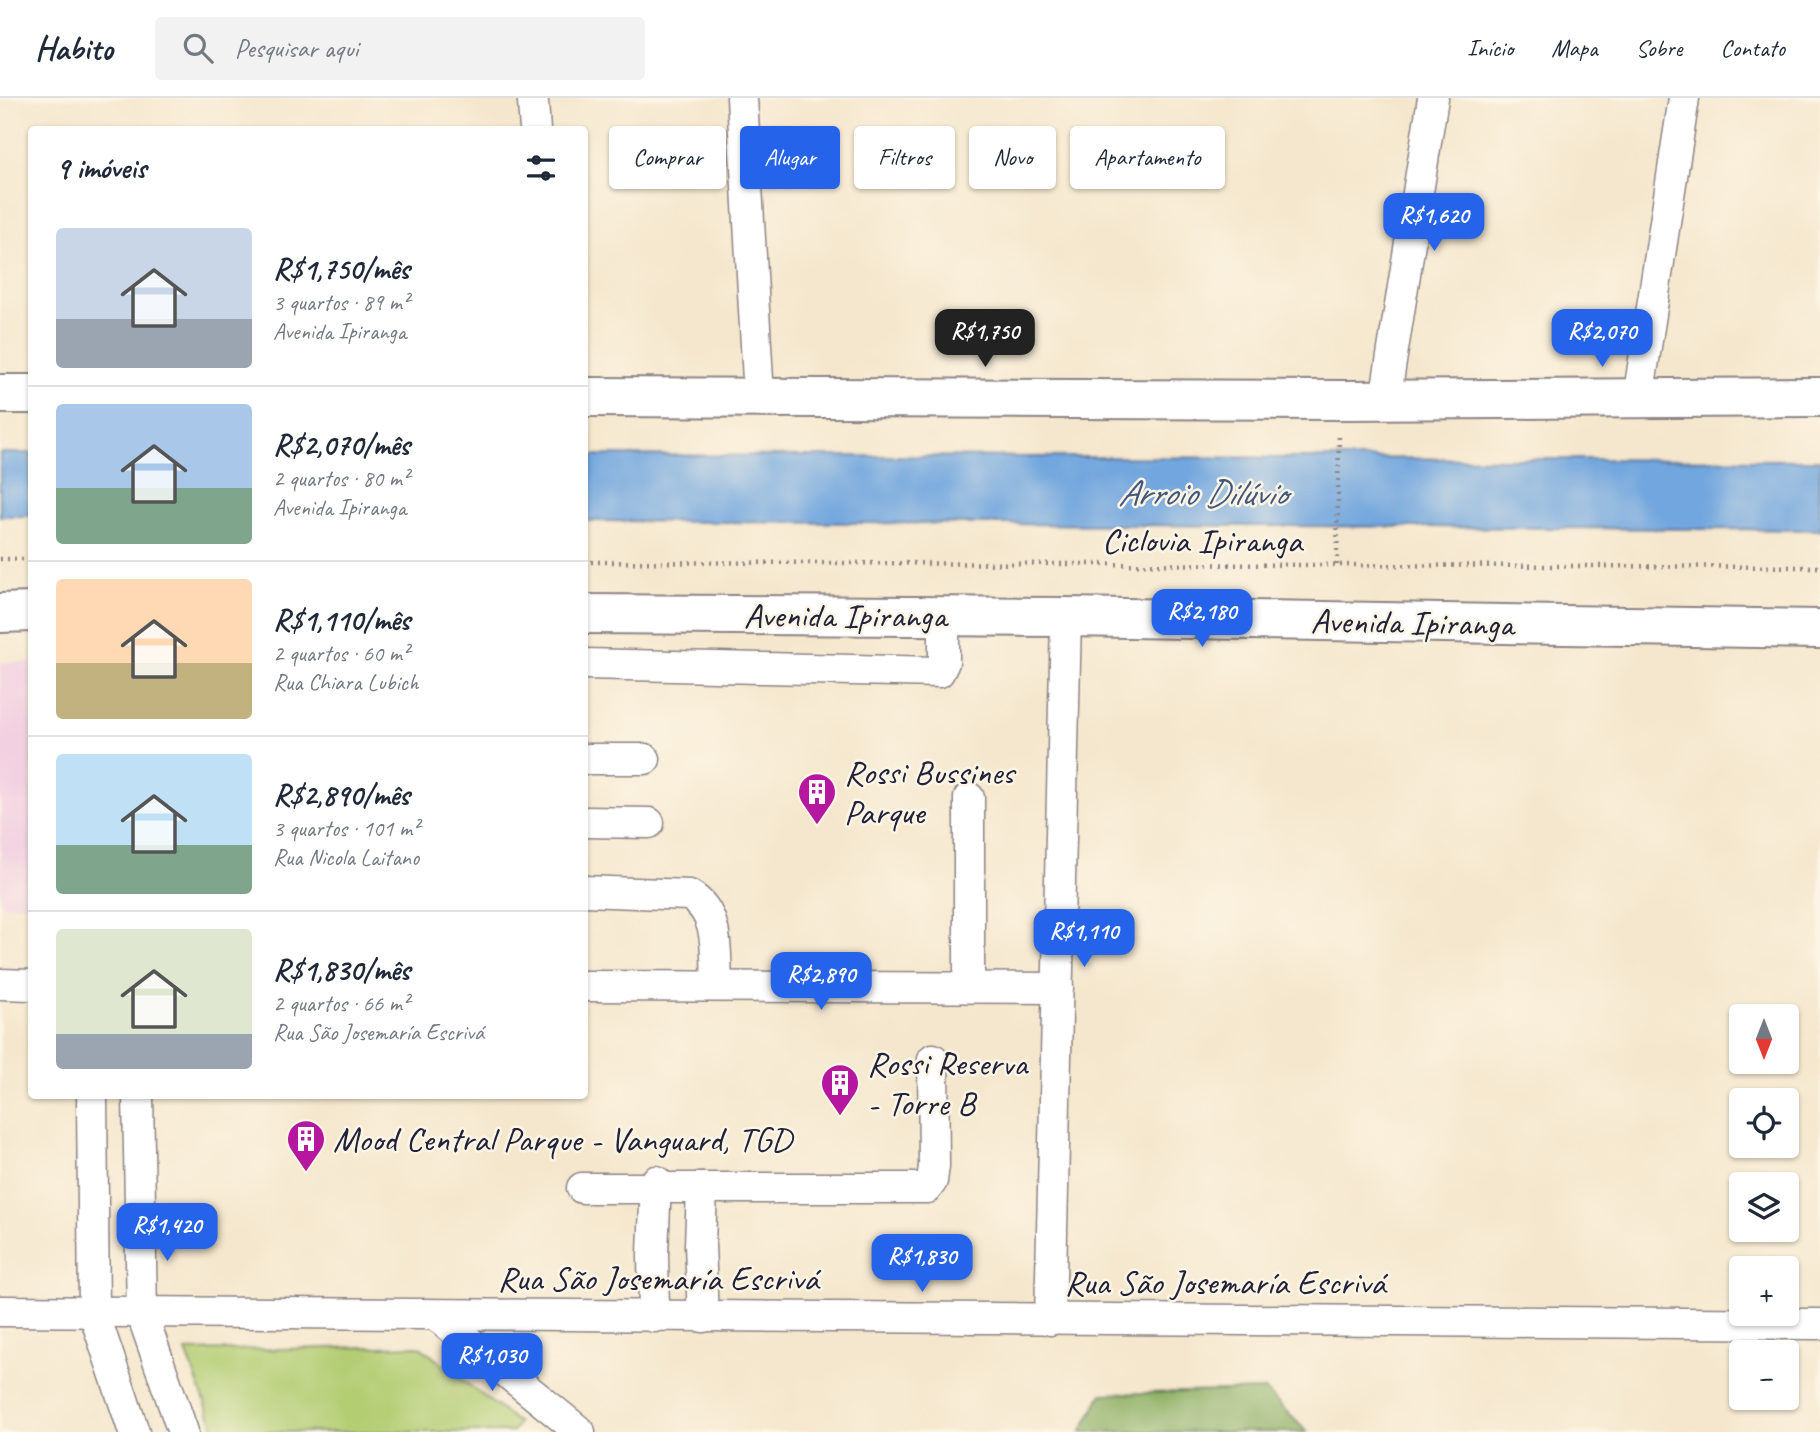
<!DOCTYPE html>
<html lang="pt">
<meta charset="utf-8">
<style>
body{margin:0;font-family:Caveat,sans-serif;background:#f2f2f3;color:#1f2937;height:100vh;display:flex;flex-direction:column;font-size:26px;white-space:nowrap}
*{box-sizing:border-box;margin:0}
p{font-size:23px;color:#747a83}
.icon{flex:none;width:38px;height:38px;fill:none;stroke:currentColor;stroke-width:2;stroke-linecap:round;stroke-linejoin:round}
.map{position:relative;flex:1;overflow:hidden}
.drawer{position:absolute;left:28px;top:28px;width:560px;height:973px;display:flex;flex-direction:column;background:#fff;border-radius:7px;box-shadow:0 2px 5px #0004}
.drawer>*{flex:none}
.banner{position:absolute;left:609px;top:28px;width:665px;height:63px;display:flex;gap:14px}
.needle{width:46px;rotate:180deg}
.buttons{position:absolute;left:1729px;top:906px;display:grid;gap:14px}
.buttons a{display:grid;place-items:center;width:70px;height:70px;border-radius:7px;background:#fff;box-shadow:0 2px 5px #0004;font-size:35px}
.price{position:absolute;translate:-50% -60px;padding:0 16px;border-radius:14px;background:#2563eb;color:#fff;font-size:23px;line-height:46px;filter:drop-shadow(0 2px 4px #0008)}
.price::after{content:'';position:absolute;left:50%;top:42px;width:21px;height:16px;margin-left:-10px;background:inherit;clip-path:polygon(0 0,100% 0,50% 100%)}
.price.on{background:#222;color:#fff}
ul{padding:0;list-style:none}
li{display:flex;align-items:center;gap:21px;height:175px;padding:0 28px}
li+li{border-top:2px solid #e0e1e3}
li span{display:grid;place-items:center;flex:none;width:196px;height:140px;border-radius:7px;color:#555}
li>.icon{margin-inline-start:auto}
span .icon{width:84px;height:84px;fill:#fffc;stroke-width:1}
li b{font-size:30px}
h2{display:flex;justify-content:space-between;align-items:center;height:84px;padding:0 28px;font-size:30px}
.tag{padding:0 24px;border-radius:7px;background:#fff;box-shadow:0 2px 5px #0004;font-size:24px;line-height:63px}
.tag.on{background:#2563eb;color:#fff}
header{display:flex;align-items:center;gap:42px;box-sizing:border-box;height:98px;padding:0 35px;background:#fff;border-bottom:2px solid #e0e1e3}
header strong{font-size:33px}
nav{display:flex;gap:38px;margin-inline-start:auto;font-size:24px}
.search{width:490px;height:63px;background:#f2f2f3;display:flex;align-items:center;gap:18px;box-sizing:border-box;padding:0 24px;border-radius:7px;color:#747a83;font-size:26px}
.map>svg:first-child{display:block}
.built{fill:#f2cfe1}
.green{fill:#b3cd73;stroke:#6a7857;stroke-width:2}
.forest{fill:#8eb065;stroke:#586950;stroke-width:2}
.water{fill:#71a6de;stroke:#4a648c;stroke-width:2}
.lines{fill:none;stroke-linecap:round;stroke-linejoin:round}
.minor-casing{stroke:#8c8484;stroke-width:33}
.major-casing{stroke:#8c8484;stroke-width:42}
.path{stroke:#8c8484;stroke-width:4.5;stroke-dasharray:2 5;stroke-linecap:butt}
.minor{stroke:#fff;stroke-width:30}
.major{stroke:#fff;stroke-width:38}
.labels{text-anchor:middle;stroke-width:5;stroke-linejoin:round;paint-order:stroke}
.street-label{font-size:35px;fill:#22223b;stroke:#fcf5e5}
.poi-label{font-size:35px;fill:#22223b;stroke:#fcf5e5;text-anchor:start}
.water-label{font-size:37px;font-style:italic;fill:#42577c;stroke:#fcf5e5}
</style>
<header>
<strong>Habito</strong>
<div class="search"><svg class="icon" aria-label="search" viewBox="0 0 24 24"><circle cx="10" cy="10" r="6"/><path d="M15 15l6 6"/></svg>Pesquisar aqui</div>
<nav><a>Início</a><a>Mapa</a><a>Sobre</a><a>Contato</a></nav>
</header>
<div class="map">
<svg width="1820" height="1334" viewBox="0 0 1820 1334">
<rect width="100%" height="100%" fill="#fcf5e5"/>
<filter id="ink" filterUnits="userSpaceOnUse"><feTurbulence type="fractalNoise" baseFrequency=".0143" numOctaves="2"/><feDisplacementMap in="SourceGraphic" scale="14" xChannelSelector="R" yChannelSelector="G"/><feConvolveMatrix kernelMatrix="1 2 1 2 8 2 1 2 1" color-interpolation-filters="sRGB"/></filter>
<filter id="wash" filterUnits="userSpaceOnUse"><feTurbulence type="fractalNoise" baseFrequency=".00686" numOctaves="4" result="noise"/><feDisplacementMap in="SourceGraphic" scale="28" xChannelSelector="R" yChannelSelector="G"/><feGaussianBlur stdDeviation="1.57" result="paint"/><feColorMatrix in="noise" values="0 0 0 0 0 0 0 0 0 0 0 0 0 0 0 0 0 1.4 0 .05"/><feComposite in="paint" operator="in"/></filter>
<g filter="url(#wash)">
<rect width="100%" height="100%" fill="#f5e7cd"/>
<rect class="built" x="0" y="564" width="31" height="243"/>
<polygon class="green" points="419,1248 518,1325 512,1334 216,1334 186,1253"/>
<polygon class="forest" points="1265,1292 1307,1334 1081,1334 1102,1296"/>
<g class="water">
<rect x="0" y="355" width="31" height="63"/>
<polygon points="584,357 1820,362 1820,432 585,423"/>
</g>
</g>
<g filter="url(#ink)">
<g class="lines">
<defs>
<g id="minor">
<polyline points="742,0 759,300"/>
<polyline points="533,4 535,32"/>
<polyline points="1638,301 1684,0"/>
<polyline points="1385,302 1433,0"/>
<polyline points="584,566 939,574 944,564 944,518"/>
<polyline points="584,661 645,661"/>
<polyline points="584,724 649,725"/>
<path d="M 584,793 L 689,797 C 721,815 715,856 717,888"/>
<polyline points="0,886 32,887"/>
<polyline points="584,888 1058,890"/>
<polyline points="969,889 969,700"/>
<polyline points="92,998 94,1215 134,1334"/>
<polyline points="138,998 142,1216 183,1334"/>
<polyline points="582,1090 702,1090"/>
<polyline points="0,1213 1820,1226"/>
<polyline points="436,1217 580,1334"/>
<polyline points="654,1219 653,1155 656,1083"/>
<polyline points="703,1219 700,1147 702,1090 927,1090 932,1083 934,1068 933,961"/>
<polyline points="1050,1222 1066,519"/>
</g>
<g id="major">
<polyline points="0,296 32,296"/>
<polyline points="584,299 1346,302 1820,299"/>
<polyline points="0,515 32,514"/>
<polyline points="584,516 1066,519 1820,531"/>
</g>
</defs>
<use href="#minor" class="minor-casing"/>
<use href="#major" class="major-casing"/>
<g class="path">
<polyline points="0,461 32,461"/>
<polyline points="584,464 1820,469"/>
<polyline points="1337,467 1339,335"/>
</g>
<use href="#minor" class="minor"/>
<use href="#major" class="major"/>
</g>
</g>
<defs>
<symbol id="building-pin" viewBox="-11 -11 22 30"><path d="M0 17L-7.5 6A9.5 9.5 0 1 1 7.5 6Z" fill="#b5179e" stroke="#fcf5e5"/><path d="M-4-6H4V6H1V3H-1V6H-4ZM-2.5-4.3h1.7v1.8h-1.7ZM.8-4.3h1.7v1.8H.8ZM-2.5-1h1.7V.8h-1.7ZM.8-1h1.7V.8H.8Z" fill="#fff"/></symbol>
</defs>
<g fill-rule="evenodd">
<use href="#building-pin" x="795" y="672" width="44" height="60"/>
<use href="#building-pin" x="818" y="963" width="44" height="60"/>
<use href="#building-pin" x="284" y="1019" width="44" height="60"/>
</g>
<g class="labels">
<g class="street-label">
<text x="1202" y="454">Ciclovia Ipiranga</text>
<text x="845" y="529">Avenida Ipiranga</text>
<text transform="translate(1412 524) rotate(1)" y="12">Avenida Ipiranga</text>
<text x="658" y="1192">Rua São Josemaría Escrivá</text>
<text x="1225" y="1196">Rua São Josemaría Escrivá</text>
</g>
<g class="poi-label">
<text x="844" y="686">Rossi Bussines<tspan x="844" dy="40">Parque</tspan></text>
<text x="867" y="977">Rossi Reserva<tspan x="867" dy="40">- Torre B</tspan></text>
<text x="333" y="1053">Mood Central Parque - Vanguard, TGD</text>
</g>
<g class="water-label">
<text x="1202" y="407">Arroio Dilúvio</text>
</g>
</g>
</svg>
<div class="buttons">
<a><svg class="needle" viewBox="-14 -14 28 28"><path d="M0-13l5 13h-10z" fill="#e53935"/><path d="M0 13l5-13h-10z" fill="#747a83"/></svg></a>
<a><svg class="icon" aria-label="locate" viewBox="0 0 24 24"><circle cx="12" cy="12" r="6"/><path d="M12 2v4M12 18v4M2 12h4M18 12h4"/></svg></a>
<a><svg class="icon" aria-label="layers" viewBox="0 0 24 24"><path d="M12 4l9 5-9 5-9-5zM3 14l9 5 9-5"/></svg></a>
<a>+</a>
<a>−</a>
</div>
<b class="price" style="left:1434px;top:155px">R$1,620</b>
<b class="price on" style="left:985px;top:271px">R$1,750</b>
<b class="price" style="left:1602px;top:271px">R$2,070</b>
<b class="price" style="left:1202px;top:551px">R$2,180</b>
<b class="price" style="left:1084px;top:871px">R$1,110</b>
<b class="price" style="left:821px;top:914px">R$2,890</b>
<b class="price" style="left:167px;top:1165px">R$1,420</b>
<b class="price" style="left:922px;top:1196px">R$1,830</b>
<b class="price" style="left:492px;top:1295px">R$1,030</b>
<div class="banner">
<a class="tag">Comprar</a>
<a class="tag on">Alugar</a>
<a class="tag">Filtros</a>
<a class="tag">Novo</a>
<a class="tag">Apartamento</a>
</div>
<section class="drawer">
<h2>9 imóveis<svg class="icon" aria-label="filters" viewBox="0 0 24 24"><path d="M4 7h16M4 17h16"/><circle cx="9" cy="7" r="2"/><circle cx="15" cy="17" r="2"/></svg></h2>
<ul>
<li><span style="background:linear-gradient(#c9d6e8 65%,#9aa5b1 0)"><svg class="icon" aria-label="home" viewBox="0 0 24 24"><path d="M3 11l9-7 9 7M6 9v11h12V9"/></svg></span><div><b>R$1,750/mês</b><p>3 quartos · 89 m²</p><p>Avenida Ipiranga</p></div></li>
<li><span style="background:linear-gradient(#a9c7e8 60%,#7fa58c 0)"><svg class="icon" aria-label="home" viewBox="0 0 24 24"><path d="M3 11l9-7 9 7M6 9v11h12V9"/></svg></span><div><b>R$2,070/mês</b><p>2 quartos · 80 m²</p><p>Avenida Ipiranga</p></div></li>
<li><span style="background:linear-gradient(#ffd9b3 60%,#c2b280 0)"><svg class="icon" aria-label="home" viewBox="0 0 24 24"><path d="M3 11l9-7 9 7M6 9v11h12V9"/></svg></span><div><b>R$1,110/mês</b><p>2 quartos · 60 m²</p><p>Rua Chiara Lubich</p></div></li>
<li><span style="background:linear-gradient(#bfe0f5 65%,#7fa58c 0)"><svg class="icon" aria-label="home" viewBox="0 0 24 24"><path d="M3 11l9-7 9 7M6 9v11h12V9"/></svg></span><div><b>R$2,890/mês</b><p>3 quartos · 101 m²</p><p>Rua Nicola Laitano</p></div></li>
<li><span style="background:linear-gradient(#dfe7d0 75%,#9aa5b1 0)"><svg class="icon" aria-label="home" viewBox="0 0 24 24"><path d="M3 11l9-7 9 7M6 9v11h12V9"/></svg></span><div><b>R$1,830/mês</b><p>2 quartos · 66 m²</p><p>Rua São Josemaría Escrivá</p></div></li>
</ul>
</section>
</div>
